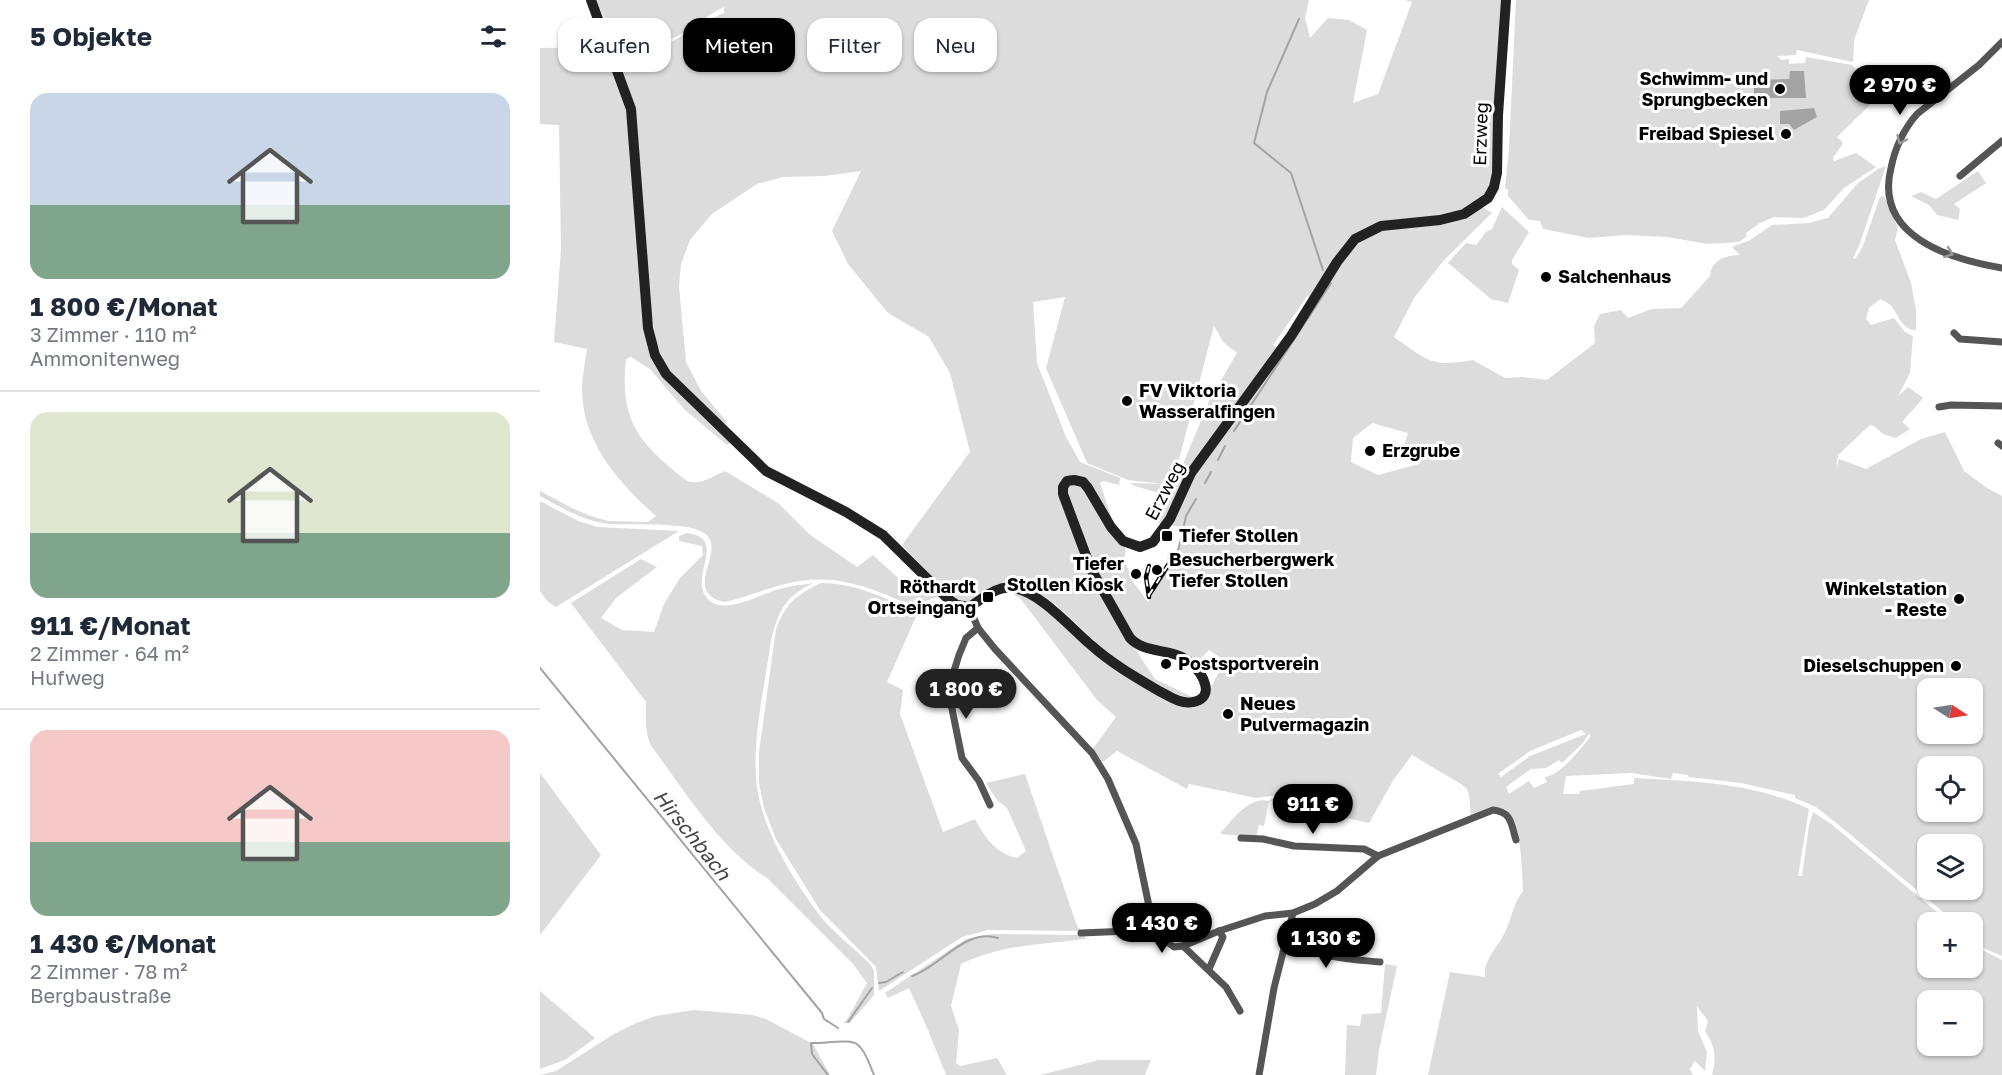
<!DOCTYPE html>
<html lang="de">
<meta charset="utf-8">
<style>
body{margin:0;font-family:"Golos Text",sans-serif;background:#f2f2f3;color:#1f2937;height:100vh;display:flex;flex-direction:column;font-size:22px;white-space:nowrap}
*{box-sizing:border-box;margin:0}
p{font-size:20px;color:#747a83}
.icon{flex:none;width:33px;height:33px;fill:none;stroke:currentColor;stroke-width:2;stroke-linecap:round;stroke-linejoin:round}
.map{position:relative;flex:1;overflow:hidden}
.panel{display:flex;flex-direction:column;background:#fff;width:540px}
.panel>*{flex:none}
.banner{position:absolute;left:18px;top:18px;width:570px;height:54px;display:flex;gap:12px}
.needle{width:39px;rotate:102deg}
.controls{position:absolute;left:1377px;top:678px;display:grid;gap:12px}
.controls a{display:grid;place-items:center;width:66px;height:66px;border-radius:12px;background:#fff;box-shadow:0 2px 4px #0004;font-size:30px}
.price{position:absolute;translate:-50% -51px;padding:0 14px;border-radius:21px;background:#000;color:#fff;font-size:20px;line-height:39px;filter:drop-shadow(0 2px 3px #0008)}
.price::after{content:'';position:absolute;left:50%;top:36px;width:18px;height:14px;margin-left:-9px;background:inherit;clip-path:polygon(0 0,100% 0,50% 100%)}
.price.active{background:#222;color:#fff}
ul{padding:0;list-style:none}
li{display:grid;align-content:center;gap:12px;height:318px;padding:0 30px}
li+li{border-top:2px solid #e0e1e3}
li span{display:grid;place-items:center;height:186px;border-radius:18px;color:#555}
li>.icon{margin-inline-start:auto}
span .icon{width:108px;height:108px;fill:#fffc;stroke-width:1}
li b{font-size:26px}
h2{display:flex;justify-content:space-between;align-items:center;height:72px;padding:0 30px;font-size:26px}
.chip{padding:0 21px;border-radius:18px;background:#fff;box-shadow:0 2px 4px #0004;font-size:21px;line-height:54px}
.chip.active{background:#000;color:#fff}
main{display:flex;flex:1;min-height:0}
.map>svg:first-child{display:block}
.green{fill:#dcdcdc;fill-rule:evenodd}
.water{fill:#a3a3a3}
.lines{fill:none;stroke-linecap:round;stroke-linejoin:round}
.stream{stroke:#a3a3a3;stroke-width:2}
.street{stroke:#555;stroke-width:7}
.secondary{stroke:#222;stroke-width:10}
.rail-casing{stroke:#000;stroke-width:4.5}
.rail{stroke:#fff;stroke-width:2;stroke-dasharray:7;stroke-linecap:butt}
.oneway{stroke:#999}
.poi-dot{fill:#000;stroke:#fff;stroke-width:2}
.labels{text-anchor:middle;stroke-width:6;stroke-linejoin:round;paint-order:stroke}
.poi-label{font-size:18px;font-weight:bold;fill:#000;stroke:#fff;text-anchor:start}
.street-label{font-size:18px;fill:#000;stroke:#fff}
.water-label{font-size:20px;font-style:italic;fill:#444;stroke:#fff}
</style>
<main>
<section class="panel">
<h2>5 Objekte<svg class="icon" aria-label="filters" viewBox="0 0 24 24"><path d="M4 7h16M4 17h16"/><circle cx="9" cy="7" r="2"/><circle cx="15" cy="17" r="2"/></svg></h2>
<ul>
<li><span style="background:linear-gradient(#c9d6e8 60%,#7fa58c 0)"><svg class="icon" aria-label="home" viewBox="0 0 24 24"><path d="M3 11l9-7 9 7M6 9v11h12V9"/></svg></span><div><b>1 800 €/Monat</b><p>3 Zimmer · 110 m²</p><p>Ammonitenweg</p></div></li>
<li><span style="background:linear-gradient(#dfe7d0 65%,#7fa58c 0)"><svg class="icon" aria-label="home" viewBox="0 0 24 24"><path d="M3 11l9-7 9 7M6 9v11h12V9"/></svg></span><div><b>911 €/Monat</b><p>2 Zimmer · 64 m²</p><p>Hufweg</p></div></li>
<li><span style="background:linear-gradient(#f6c9c9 60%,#7fa58c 0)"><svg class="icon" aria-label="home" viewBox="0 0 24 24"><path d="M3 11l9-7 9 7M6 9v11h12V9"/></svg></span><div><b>1 430 €/Monat</b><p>2 Zimmer · 78 m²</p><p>Bergbaustraße</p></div></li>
</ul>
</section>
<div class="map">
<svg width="1462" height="1075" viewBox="0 0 1462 1075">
<rect width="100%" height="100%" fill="#fff"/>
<g class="green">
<path d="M 56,0 L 769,0 L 765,18 L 770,38 L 788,18 L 809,20 L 827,30 L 813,103 L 838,94 L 872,2 L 865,0 L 962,0 L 952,176 L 947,193 L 935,202 L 952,213 L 904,260 L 874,298 L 854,337 C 887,360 891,368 933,360 L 965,378 L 983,377 L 1007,380 L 1055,343 L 1054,326 L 1060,314 L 1081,310 L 1088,318 L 1112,309 L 1141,308 L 1170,276 C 1171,260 1186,255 1200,255 L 1192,247 L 1210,240 L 1232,225 L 1269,223 L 1288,218 L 1317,184 L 1338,169 L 1346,166 L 1319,246 L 1313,258 L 1315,259 L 1322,248 L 1340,197 L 1344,196 L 1358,228 L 1355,240 L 1371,283 L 1376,310 L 1376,330 C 1362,330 1360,317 1352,307 C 1349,303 1344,301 1340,299 L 1329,308 L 1326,319 L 1331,325 L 1354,318 L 1365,332 L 1373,336 L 1370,373 L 1358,396 L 1368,387 L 1383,398 L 1362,422 L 1370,429 L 1356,438 L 1343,434 L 1334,426 L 1330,425 L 1298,455 L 1296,469 L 1299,459 L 1326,469 L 1381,439 L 1405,432 L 1424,471 L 1447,488 L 1462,496 L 1462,956 L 1445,949 L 1433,938 L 1432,922 L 1415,922 L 1305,830 L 1276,807 L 1255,798 L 1255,795 L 1201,783 L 1149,777 L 1148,775 L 1133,773 L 1131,779 L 1091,773 L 1026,776 L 1023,794 L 1039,794 L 1040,791 L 1094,784 L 1094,778 C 1153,781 1215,783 1269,809 L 1258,876 L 1262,876 L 1269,825 L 1273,812 L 1291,824 L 1409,922 L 1388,922 L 1388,968 L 1432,968 L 1433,945 L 1462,960 L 1462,1075 L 1172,1075 C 1177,1058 1175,1046 1165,1031 L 1168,1021 L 1157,1006 L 1158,1031 L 1167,1052 L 1165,1071 L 1155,1061 L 1150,1069 L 1153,1075 L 888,1075 L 910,972 L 945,977 C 943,959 960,945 966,930 C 972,916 974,903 983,891 C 982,867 982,826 965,809 L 952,808 L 931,817 L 929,795 L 927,789 L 921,784 L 872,755 L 854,779 L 829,823 L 729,801 L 724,826 L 719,825 L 716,837 L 680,834 C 691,821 709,796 729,801 L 738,795 L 716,798 L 649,784 L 647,789 L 577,751 L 563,762 L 552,750 L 576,717 L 557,700 L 480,598 L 474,595 L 480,593 L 514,615 L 551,649 L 555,641 L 515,604 L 491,588 L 485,578 L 472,581 L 472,584 L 430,602 L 413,599 L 362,545 L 430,452 L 410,373 L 389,337 L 348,313 L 308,264 L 292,231 L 321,171 L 285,176 L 243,177 L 217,184 L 172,214 L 150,240 L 141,264 L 139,286 L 146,362 L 161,391 L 187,422 L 182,426 L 129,372 L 116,342 L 111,311 L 90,106 L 67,30 C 121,70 136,31 184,13 L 184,7 C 167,15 153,28 136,37 C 100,55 69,35 56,0 ZM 768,295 L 773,308 L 746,353 L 733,345 ZM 525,297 L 506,368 L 547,463 L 588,480 L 623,484 L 590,483 L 595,486 L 619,493 L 616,523 L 646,528 L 633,560 L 608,602 L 594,583 L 585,562 L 585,545 L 573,522 L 560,483 L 563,481 L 579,485 L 580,478 L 540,462 L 526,437 L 497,363 L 493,302 ZM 674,326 L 684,343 L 697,353 L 669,401 L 634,486 L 632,486 ZM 832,423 L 868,433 L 863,450 L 882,456 L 879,464 L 838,475 L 811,462 L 813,438 ZM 593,646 L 639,650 L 658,661 L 669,650 L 685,661 L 663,702 L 615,679 ZM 1388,688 L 1432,688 L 1432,734 L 1388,734 ZM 1041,730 L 1046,734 L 990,756 L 961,777 L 958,774 L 990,751 ZM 1049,734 L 1051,736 C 1041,748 1021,775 1005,777 L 1007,782 L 994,788 L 989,781 L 969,794 L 966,787 L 991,769 L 1006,768 L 1019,760 L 1022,763 L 1042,744 ZM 1388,766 L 1432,766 L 1432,812 L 1388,812 ZM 1388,844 L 1432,844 L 1432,890 L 1388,890 ZM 1388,1000 L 1432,1000 L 1432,1046 L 1388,1046 Z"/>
<polygon points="976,0 1329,0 1314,40 1313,62 1257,50 1256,55 1237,56 1242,60 1249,59 1249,64 1265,63 1266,57 1312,65 1335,93 1328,107 1297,137 1303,143 1293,158 1294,161 1316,153 1336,167 1304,188 1284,210 1263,218 1234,217 1220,223 1206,233 1207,236 1199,242 1168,244 1127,237 1085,235 1049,238 1003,229 1000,221 989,220 968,196 968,190 965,188 969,149"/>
<path d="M 56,47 L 66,49 L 85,106 L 90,132 L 114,361 L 191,443 L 187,445 L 145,410 L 110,369 L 91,357 L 86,359 C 79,422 100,444 147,481 C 160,486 173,476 185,471 L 238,503 L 269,534 L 317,567 L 333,555 L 378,596 L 390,587 L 401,596 L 379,603 L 378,608 C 330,588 295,570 241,585 C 222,590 204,598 184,602 C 140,591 189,550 164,533 C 145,520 87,527 63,523 C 40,519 20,507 0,496 L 0,491 L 34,509 L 51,516 L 68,521 L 108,522 L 116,516 C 78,482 41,441 42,386 C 43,374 45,361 47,349 L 14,342 L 21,249 L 19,125 L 0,124 L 0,48 Z"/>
<polygon points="1438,171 1446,183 1414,204 1420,209 1418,220 1397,215 1389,205 1371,196 1381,192 1396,199"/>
<polygon points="962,207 989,232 972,260 972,264 979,270 968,303 951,299 908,263 926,243 936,245 946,232 952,229"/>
<polygon points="0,501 38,521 57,527 139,531 16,607 8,602 0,591"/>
<path d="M 147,533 C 191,539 144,579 170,601 C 185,614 220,595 236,590 C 248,586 261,585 273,583 C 245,597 238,611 231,641 C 225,684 213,734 216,777 C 218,822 251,877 278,913 C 292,932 313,947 330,964 L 334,971 L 334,995 L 310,1023 L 303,1023 L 308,1018 L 327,983 L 313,964 L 227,878 C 182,851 143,789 112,747 C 104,732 106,718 106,702 L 31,603 L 101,559 L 117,567 L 76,598 L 61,618 L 82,630 L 114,632 L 124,604 L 140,578 L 163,555 L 162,546 L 139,541 L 139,536 Z"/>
<path d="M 281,583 C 317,583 345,599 378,612 L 347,682 L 363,690 L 360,714 L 403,832 L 435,819 C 444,837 457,854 477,858 L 486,851 L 467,808 L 457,800 L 446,783 L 485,774 L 537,926 L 542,931 L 448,930 L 422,937 L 339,991 L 336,967 L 280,910 L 236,839 L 224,808 L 219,783 L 219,752 L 236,629 C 246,603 256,595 281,583 Z"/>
<polygon points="0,773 61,855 0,935"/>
<path d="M 453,934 L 544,935 L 546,939 C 502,944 460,945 421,964 L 411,1006 L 419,1030 L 416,1063 L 420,1066 L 457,1058 L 467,1075 L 406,1075 L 388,1030 L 369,988 L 348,998 L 345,993 L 426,939 Z"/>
<polygon points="845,964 857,966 839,1050 836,1075 805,1075 807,1025 820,1026 822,1014 841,1013"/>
<polygon points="0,991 55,1038 25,1060 0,1069"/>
<polygon points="154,1010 213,1015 226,1019 273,1044 290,1075 0,1075 16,1071 74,1034 96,1023 116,1016"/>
<polygon points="559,1060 611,1060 605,1075 500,1075"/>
</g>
<g class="water">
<polygon points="1250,71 1264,71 1266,98 1214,98 1214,80 1249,79"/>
<polygon points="1274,108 1277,117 1254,130 1249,124 1240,124 1240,111"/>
</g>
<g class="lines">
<g class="stream">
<polyline points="759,19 727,92 714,143 751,173 783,270"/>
<polyline points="694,431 791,283"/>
<polyline points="678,460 685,446"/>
<polyline points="665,483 671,472"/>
<polyline points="644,525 646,516 656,499"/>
<polyline points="612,593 636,557 643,532"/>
<polyline points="0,668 282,1013 284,1019 298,1028"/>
<path d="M 372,976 C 400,967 426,927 458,938"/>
<polyline points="339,983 346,982 363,972"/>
<polyline points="308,1022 332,988"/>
<path d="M 288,1075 L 272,1054 L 271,1043 C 282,1044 311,1038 318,1045 C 326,1051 330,1066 334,1075"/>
</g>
<g class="street">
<path d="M 1462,42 L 1439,65 L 1377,114 C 1364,129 1355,148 1351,168 C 1334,236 1409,259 1462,268"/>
<polyline points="1420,176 1462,141"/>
<polyline points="1414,333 1420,339 1462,342"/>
<polyline points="1399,407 1411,405 1462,406"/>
<polyline points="1458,443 1462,446"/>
<path d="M 429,607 L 438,628 L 455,649 L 552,753 L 568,779 L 596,844 L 614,930 L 623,939 L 634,947 L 643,946 L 679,931 L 725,916 L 753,913 L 775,904 L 797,891 L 838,856 L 953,810 C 972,812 971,824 976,840"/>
<polyline points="438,628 426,638 419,655 409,687 410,699 422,758 439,781 450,805"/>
<polyline points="701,838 723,839 754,846 824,849 838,856"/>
<polyline points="541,933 614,930"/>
<path d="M 746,935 C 782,959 798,958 840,962"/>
<polyline points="643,946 686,987 700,1011"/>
<polyline points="669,969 683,937 679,931"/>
<polyline points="719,1075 734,988 753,913"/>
</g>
<path class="secondary" d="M 51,0 L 91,109 L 108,328 L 115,355 L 126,374 L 226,471 L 306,512 L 343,535 L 407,598 L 417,605 L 429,607 C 443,599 456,585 474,588 C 500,592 531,628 551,645 C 571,663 595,677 619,691 C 629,696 641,705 653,702 C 677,697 662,673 651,663 C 633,647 606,655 590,638 L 551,569 L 523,494 L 523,487 L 527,481 L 534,480 L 543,482 L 548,488 L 571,527 L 583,541 L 600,547 L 613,542 L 630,519 L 651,473 L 751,336 L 797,262 L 815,239 L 841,226 L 900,220 L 924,214 L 948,198 L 954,187 L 957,173 L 958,115 L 966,0"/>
<defs>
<g id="rail">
<polyline points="609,566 606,577 609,597"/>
<polyline points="609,595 630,562 630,556"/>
</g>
</defs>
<use href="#rail" class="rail-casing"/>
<use href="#rail" class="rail"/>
</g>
<defs><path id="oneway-chevron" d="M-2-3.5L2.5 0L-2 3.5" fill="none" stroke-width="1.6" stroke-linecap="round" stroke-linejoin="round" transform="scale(1.5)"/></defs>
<g class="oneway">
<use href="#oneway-chevron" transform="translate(1361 140) rotate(115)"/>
<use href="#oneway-chevron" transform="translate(1409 253) rotate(21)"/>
</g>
<g class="poi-dot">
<circle cx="1240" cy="89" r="6"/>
<circle cx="1246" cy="134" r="6"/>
<circle cx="1006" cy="277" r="6"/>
<circle cx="587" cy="401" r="6"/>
<circle cx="830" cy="451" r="6"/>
<rect x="621" y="530" width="12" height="12" rx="3"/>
<circle cx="617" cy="570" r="6"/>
<circle cx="596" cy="574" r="6"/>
<rect x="442" y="591" width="12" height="12" rx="3"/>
<circle cx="1419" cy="599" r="6"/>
<circle cx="626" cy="664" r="6"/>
<circle cx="1416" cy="666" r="6"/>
<circle cx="688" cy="714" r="6"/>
</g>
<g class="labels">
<g class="poi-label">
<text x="1228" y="85" text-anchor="end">Schwimm- und<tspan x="1228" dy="21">Sprungbecken</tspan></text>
<text x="1234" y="140" text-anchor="end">Freibad Spiesel</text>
<text x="1018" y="283">Salchenhaus</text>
<text x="599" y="397">FV Viktoria<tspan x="599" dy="21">Wasseralfingen</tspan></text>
<text x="842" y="457">Erzgrube</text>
<text x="639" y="542">Tiefer Stollen</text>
<text x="629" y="566">Besucherbergwerk<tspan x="629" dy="21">Tiefer Stollen</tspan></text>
<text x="584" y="570" text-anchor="end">Tiefer<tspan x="584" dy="21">Stollen Kiosk</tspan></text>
<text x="436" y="593" text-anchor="end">Röthardt<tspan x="436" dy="21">Ortseingang</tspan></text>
<text x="1407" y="595" text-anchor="end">Winkelstation<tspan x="1407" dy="21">- Reste</tspan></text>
<text x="638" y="670">Postsportverein</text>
<text x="1404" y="672" text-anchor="end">Dieselschuppen</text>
<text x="700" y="710">Neues<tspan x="700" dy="21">Pulvermagazin</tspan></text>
</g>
<g class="street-label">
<text transform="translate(941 134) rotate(-88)" y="6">Erzweg</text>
<text transform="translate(625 491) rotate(-62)" y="6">Erzweg</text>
</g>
<g class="water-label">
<text transform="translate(152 835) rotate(51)" y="7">Hirschbach</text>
</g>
</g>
</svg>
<div class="controls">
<a><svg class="needle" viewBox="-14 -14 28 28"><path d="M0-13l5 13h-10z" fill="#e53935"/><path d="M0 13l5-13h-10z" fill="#747a83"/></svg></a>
<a><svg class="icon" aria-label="locate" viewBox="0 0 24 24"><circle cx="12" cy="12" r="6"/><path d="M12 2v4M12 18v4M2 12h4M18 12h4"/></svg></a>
<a><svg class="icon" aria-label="layers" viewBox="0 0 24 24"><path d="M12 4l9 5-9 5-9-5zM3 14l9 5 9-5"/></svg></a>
<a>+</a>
<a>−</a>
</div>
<b class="price" style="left:1360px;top:116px">2 970 €</b>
<b class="price active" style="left:426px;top:720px">1 800 €</b>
<b class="price" style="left:773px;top:835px">911 €</b>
<b class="price" style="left:622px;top:954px">1 430 €</b>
<b class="price" style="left:786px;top:969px">1 130 €</b>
<div class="banner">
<a class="chip">Kaufen</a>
<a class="chip active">Mieten</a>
<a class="chip">Filter</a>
<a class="chip">Neu</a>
</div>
</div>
</main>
